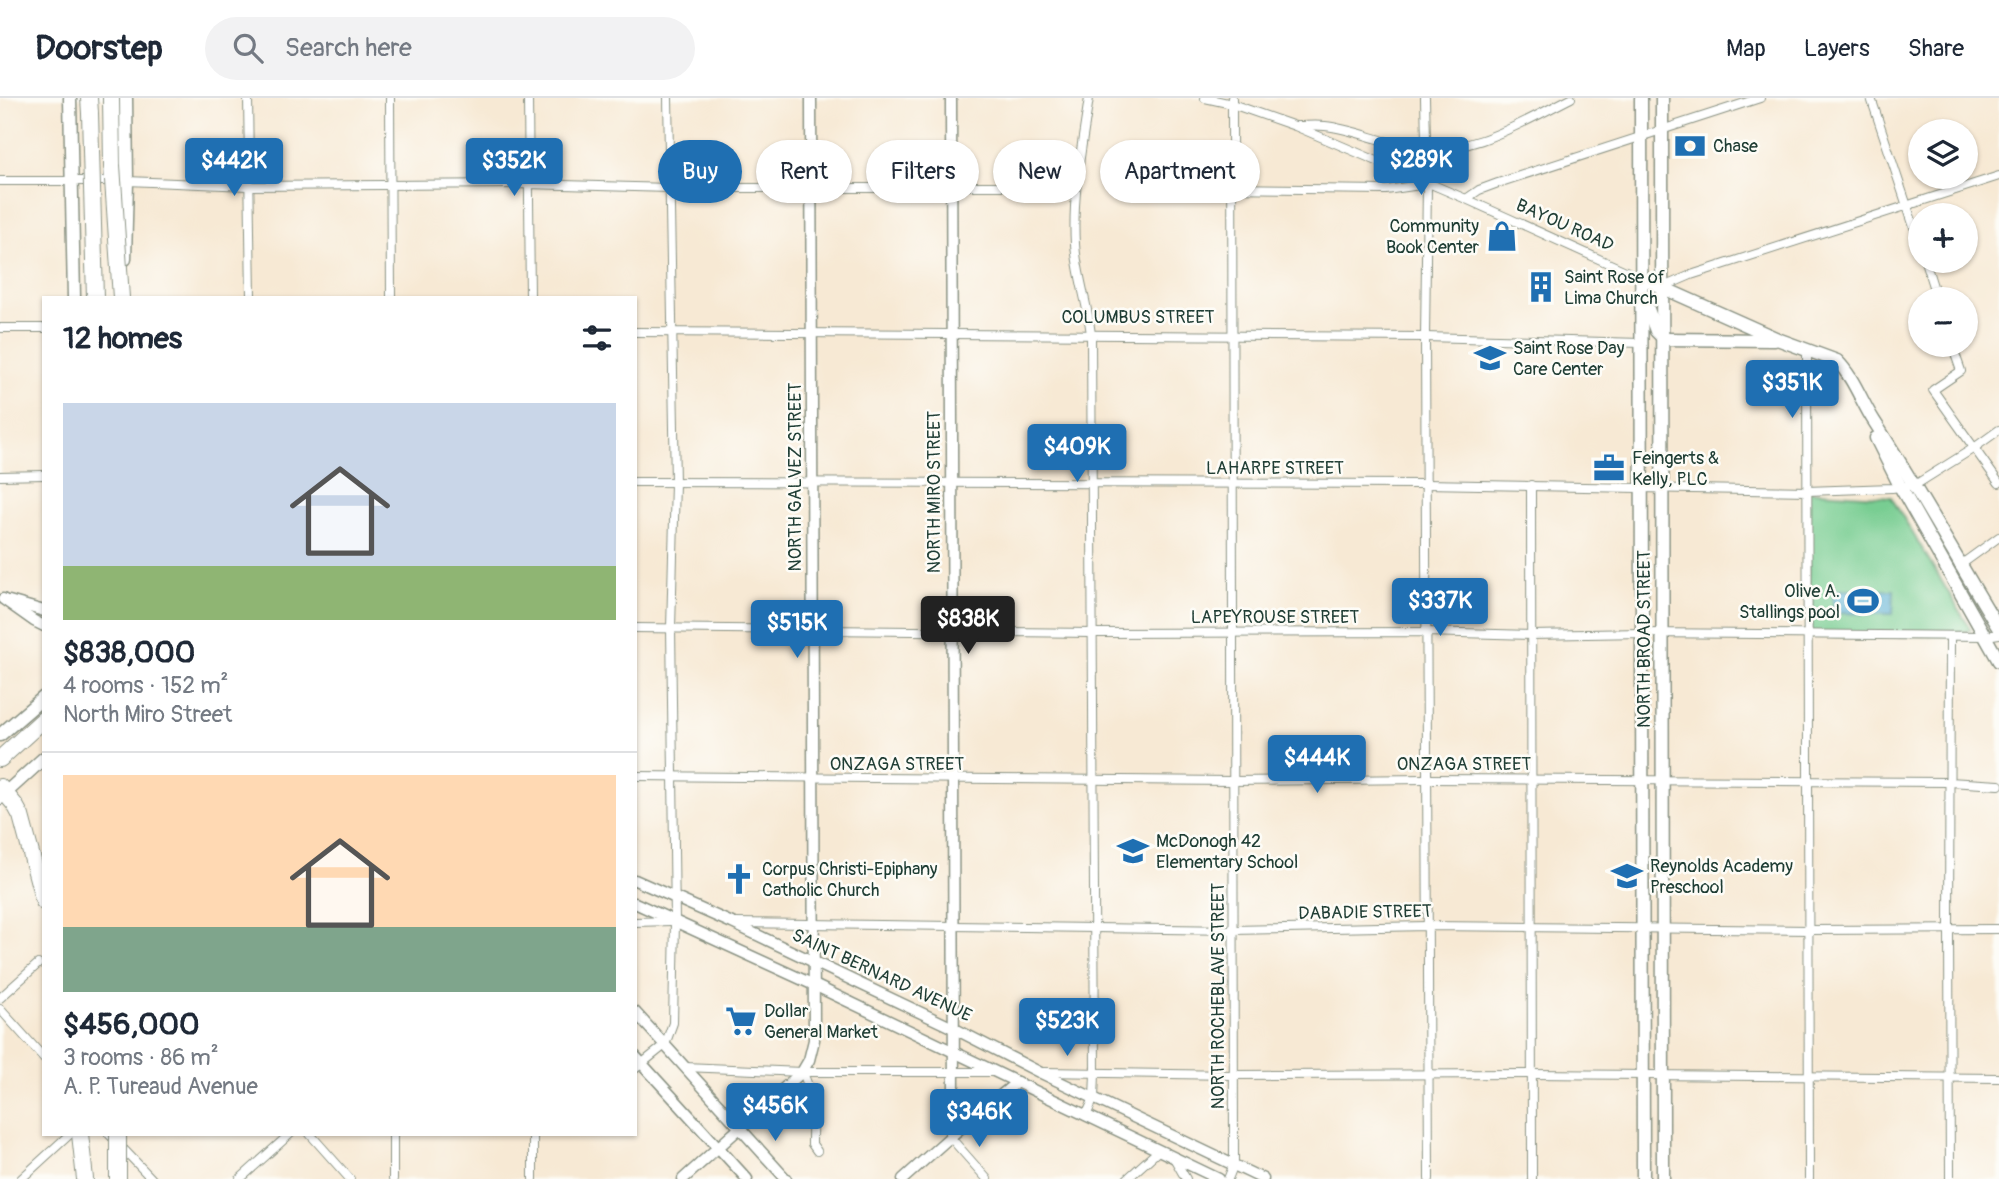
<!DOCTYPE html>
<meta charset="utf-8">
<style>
body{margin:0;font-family:Pangolin,sans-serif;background:#f2f2f3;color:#1f2937;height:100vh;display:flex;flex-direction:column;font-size:26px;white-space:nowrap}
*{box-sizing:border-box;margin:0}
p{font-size:23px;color:#747a83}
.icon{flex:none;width:38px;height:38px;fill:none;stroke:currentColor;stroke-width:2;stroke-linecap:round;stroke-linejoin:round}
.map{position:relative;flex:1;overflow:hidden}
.drawer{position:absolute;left:42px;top:198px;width:595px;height:840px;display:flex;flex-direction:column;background:#fff;border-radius:0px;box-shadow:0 2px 5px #0004}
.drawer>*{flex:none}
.banner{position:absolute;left:658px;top:42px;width:665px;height:63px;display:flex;gap:14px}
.buttons{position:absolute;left:1908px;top:21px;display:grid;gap:14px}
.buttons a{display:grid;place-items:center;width:70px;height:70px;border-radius:50%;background:#fff;box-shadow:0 2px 5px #0004;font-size:35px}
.price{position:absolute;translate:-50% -60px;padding:0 16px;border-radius:7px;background:#1f6fb2;color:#fff;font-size:23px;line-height:46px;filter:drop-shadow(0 2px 4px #0008)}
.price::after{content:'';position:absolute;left:50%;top:42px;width:21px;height:16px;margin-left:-10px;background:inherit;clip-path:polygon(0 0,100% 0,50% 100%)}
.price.active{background:#222;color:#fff}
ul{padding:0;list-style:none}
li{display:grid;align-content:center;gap:14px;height:371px;padding:0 21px}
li+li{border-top:2px solid #e0e1e3}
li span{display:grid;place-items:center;height:217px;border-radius:0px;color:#555}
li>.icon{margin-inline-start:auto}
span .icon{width:126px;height:126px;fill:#fffc;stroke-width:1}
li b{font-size:30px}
h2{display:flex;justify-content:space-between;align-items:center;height:84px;padding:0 21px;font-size:30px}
.pill{padding:0 24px;border-radius:32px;background:#fff;box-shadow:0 2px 5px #0004;font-size:24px;line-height:63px}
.pill.active{background:#1f6fb2;color:#fff}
header{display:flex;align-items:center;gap:42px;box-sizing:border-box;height:98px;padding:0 35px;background:#fff;border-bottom:2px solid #e0e1e3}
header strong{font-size:33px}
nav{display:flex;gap:38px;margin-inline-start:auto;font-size:24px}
.search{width:490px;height:63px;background:#f2f2f3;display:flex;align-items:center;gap:18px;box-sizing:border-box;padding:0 24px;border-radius:38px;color:#747a83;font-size:26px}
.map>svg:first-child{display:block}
.green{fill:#78cd92;stroke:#4c8563;stroke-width:2}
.water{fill:#56afd4;stroke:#3a7684;stroke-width:2}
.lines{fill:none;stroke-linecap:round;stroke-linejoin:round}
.minor-casing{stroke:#8b9384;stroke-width:10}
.tertiary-casing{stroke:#8b9384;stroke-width:13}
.secondary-casing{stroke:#8b9384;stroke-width:15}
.primary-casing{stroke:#8b9384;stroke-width:15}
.motorway-casing{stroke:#8b9384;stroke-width:18}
.minor{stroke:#fff;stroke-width:8}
.tertiary{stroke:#fff;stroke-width:10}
.secondary{stroke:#fff;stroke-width:12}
.primary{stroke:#fff;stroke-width:12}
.motorway{stroke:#fff;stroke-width:16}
.motorway-bridge-casing{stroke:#8b9384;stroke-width:18;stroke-linecap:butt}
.motorway-bridge{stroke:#fff;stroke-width:16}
.labels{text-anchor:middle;stroke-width:5;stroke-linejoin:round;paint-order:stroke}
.poi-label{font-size:18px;fill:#1f3d34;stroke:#fdfcf7;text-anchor:start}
.street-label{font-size:18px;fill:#1f3d34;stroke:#fdfcf7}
</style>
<header>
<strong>Doorstep</strong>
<div class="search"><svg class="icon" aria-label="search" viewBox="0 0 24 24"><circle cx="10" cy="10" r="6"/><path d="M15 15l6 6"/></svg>Search here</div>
<nav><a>Map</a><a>Layers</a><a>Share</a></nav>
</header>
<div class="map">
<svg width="1999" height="1081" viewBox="0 0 1999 1081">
<rect width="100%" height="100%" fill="#fdfcf7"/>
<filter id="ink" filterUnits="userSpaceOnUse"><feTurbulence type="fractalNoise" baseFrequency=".0143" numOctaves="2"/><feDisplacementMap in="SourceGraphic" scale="14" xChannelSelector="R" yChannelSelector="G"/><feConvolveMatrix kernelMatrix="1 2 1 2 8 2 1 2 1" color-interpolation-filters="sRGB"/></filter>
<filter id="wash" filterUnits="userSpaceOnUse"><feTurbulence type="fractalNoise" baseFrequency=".00686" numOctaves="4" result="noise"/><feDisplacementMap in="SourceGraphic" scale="28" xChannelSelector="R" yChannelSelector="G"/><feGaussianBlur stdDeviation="1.57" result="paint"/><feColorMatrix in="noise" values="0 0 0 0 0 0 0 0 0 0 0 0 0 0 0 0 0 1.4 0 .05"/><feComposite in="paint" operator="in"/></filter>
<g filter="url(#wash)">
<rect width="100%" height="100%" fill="#f7e9d4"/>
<polygon class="green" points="1807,393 1891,399 1971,532 1950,538 1809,538"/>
<polygon class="water" points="1833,492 1894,492 1893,516 1833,515"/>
</g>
<g filter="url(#ink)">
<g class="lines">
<defs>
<g id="minor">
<polyline points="248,0 251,200"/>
<polyline points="390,0 391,200"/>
<polyline points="528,0 530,200"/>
<polyline points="1205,0 1232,6 1295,28 1466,101 1641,180"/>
<polyline points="1425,0 1427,86 1425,239 1429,1081"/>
<polyline points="1871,0 1920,147"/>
<path d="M 1298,28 C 1306,28 1316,27 1325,28 C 1353,31 1381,44 1409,49 C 1467,60 1521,25 1571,0"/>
<polyline points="0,83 127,83 248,88 528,86 669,90 887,90"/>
<polyline points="951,88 1021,88"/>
<polyline points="1231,90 1386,92 1427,86"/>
<polyline points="1466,101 1479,92 1498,85 1760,0"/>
<polyline points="1925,163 1937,201"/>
<polyline points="1663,189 1691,177 1999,78"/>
<polyline points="0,230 44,230"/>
<polyline points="635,234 1425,239 1641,245"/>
<polyline points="1952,247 1961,273 1933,292 1999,385"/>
<polyline points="1807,253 1809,1081"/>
<polyline points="0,378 44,377"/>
<polyline points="635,384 1425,386 1807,393 1892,390 1915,387 1974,350 1999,332"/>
<polyline points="1531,387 1532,1081"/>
<polyline points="1959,468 1999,439"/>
<polyline points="635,530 1092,535 1426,534 1531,537 1642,535 1986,538 1999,536"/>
<polyline points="1950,538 1949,831 1950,1081"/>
<polyline points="635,678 1232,683 1426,681 1949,684 1999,687"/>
<polyline points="635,824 671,823"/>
<polyline points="735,825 1234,832 1427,828 1809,832 1999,831"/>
<polyline points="0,900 38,866"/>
<polyline points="0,911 44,960"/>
<polyline points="685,969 802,974 994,974"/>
<polyline points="635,971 665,947 673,925 675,823 671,530 675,385 668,0"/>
<path d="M 802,974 C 815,996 812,1022 812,1046 L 817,1053"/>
<polyline points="1043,974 1233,977 1531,976 1999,980"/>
<path d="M 1086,1018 L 1094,1000 L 1095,976 L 1091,237 C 1088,206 1077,177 1075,146 C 1072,97 1082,48 1089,0"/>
<polyline points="109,1036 152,1081"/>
<polyline points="310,1036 350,1081"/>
<polyline points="393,1036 393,1081"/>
<polyline points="950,1039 987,1081"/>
<polyline points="1174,1060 1186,1081"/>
<polyline points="21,1081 70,1036"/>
<polyline points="240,1081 290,1036"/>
<polyline points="533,1081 533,1036"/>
<polyline points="1127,1081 1158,1053"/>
<polyline points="1228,1081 1234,1066 1232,0"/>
</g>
<g id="tertiary">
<polyline points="3,501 34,523 44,528"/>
<polyline points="9,503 44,513"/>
<polyline points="635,782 732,825 953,930 1039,974 1263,1081"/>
<polyline points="635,805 814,887 1219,1081"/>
<polyline points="635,914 786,1081"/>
<polyline points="635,958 747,1081"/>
<polyline points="950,1039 1017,984"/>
<polyline points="683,1081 802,974 809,962 814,942 811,0"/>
<polyline points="903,1081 950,1039 954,1007 951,0"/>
</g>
<g id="secondary">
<polyline points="70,0 74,200"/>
<polyline points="125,161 127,83 126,0"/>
<path d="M 1641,180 L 1780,242 L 1837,263 C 1854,280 1861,303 1874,323 C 1918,391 1957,462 1999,531"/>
<polyline points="1663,241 1775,242"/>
<polyline points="1876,340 1901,390 1999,563"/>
<polyline points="0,637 44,599"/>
<polyline points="0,700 44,660"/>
</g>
<g id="primary">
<polyline points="1641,0 1643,1081"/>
<polyline points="1662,0 1663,1081"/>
<polyline points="1644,200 1656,233 1663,240"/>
</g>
<g id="motorway">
<polyline points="89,0 90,15"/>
<polyline points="111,0 112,67"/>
<polyline points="0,661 44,621"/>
<polyline points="0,689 15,707 21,718 44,804"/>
<polyline points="80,1036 85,1081"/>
</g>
</defs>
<use href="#minor" class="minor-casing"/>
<use href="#tertiary" class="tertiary-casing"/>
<use href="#secondary" class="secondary-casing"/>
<use href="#primary" class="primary-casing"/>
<use href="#motorway" class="motorway-casing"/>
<use href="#minor" class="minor"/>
<use href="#tertiary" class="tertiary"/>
<use href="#secondary" class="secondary"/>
<use href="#primary" class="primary"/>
<use href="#motorway" class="motorway"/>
<defs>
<g id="motorway-bridge">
<polyline points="90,15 95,200"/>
<polyline points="112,67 121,200"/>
<polyline points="118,1036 118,1081"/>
</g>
</defs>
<use href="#motorway-bridge" class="motorway-bridge-casing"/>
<use href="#motorway-bridge" class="motorway-bridge"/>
</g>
</g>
<defs>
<symbol id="bank-bare" viewBox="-9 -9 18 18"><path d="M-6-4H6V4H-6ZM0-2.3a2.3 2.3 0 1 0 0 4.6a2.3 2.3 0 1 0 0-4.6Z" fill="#1f6fb2" stroke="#fdfcf7" stroke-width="2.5" paint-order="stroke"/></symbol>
<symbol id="shop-bare" viewBox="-9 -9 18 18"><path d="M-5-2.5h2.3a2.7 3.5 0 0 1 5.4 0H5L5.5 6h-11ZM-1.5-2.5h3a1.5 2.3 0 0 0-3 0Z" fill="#1f6fb2" stroke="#fdfcf7" stroke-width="2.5" paint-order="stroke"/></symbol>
<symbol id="building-bare" viewBox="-9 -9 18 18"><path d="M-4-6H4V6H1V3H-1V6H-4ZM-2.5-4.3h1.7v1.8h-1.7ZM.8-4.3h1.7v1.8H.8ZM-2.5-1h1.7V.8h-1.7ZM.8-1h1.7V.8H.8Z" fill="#1f6fb2" stroke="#fdfcf7" stroke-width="2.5" paint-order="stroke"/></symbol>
<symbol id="school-bare" viewBox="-9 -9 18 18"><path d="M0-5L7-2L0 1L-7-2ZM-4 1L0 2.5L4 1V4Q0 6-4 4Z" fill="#1f6fb2" stroke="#fdfcf7" stroke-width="2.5" paint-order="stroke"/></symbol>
<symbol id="office-bare" viewBox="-9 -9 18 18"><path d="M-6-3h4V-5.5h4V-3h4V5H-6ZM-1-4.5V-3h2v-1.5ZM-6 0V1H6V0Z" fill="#1f6fb2" stroke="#fdfcf7" stroke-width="2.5" paint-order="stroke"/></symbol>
<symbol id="stadium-bare" viewBox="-9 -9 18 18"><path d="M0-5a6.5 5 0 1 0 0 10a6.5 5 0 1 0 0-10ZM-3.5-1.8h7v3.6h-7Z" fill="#1f6fb2" stroke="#fdfcf7" stroke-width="2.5" paint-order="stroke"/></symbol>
<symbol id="church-bare" viewBox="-9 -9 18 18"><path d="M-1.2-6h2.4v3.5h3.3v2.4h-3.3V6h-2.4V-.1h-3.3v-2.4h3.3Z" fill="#1f6fb2" stroke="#fdfcf7" stroke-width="2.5" paint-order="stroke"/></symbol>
<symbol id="supermarket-bare" viewBox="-9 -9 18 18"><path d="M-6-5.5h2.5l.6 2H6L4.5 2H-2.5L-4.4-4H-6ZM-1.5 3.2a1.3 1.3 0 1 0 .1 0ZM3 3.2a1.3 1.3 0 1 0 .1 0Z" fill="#1f6fb2" stroke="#fdfcf7" stroke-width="2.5" paint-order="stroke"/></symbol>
</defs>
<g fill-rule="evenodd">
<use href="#bank-bare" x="1668" y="26" width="44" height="44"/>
<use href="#shop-bare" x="1480" y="116" width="44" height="44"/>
<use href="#building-bare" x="1519" y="167" width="44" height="44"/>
<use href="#school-bare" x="1468" y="238" width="44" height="44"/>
<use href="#office-bare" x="1587" y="348" width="44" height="44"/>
<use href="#stadium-bare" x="1841" y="481" width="44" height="44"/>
<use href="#school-bare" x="1111" y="731" width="44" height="44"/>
<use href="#school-bare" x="1605" y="756" width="44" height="44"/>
<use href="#church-bare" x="717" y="759" width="44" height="44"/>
<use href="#supermarket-bare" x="719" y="901" width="44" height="44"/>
</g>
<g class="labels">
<g class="poi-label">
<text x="1713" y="54">Chase</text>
<text x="1479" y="134" text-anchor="end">Community<tspan x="1479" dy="21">Book Center</tspan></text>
<text x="1564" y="185">Saint Rose of<tspan x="1564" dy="21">Lima Church</tspan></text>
<text x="1513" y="256">Saint Rose Day<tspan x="1513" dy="21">Care Center</tspan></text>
<text x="1632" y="366">Feingerts &amp;<tspan x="1632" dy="21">Kelly, PLC</tspan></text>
<text x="1840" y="499" text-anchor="end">Olive A.<tspan x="1840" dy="21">Stallings pool</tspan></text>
<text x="1156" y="749">McDonogh 42<tspan x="1156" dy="21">Elementary School</tspan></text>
<text x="1650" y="774">Reynolds Academy<tspan x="1650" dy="21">Preschool</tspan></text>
<text x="762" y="777">Corpus Christi-Epiphany<tspan x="762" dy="21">Catholic Church</tspan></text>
<text x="764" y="919">Dollar<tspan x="764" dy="21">General Market</tspan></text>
</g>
<g class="street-label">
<text transform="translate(1565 127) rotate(24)" y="6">BAYOU ROAD</text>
<text x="1138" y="225">COLUMBUS STREET</text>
<text x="1275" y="376">LAHARPE STREET</text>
<text transform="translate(795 379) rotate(-90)" y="6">NORTH GALVEZ STREET</text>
<text transform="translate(934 394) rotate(-90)" y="6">NORTH MIRO STREET</text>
<text x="1275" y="525">LAPEYROUSE STREET</text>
<text transform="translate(1644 541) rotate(-90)" y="6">NORTH BROAD STREET</text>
<text x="897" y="672">ONZAGA STREET</text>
<text x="1464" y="672">ONZAGA STREET</text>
<text transform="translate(1365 814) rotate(-1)" y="6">DABADIE STREET</text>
<text transform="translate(882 877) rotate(25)" y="6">SAINT BERNARD AVENUE</text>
<text transform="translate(1218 898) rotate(-90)" y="6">NORTH ROCHEBLAVE STREET</text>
</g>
</g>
</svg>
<div class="buttons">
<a><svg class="icon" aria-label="layers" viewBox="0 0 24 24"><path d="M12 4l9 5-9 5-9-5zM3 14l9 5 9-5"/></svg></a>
<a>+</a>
<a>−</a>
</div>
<b class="price" style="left:1421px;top:99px">$289K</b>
<b class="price" style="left:234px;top:100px">$442K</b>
<b class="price" style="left:514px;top:100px">$352K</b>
<b class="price" style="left:1792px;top:322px">$351K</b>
<b class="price" style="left:1077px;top:386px">$409K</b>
<b class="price" style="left:1440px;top:540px">$337K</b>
<b class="price active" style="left:968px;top:558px">$838K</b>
<b class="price" style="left:797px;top:562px">$515K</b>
<b class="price" style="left:1317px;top:697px">$444K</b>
<b class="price" style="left:1067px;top:960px">$523K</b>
<b class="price" style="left:775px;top:1045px">$456K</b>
<b class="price" style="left:979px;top:1051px">$346K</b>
<div class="banner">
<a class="pill active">Buy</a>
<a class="pill">Rent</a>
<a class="pill">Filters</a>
<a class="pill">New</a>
<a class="pill">Apartment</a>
</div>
<section class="drawer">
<h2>12 homes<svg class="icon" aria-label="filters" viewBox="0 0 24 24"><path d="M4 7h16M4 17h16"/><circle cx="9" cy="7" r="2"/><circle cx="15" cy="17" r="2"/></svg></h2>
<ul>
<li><span style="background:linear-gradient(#c9d6e8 75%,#8fb573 0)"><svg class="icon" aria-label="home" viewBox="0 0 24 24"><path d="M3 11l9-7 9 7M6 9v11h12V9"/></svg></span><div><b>$838,000</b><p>4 rooms · 152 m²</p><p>North Miro Street</p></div></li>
<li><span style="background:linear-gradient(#ffd9b3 70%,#7fa58c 0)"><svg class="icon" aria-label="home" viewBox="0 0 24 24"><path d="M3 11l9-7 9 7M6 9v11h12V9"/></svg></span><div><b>$456,000</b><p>3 rooms · 86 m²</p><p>A. P. Tureaud Avenue</p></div></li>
</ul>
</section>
</div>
